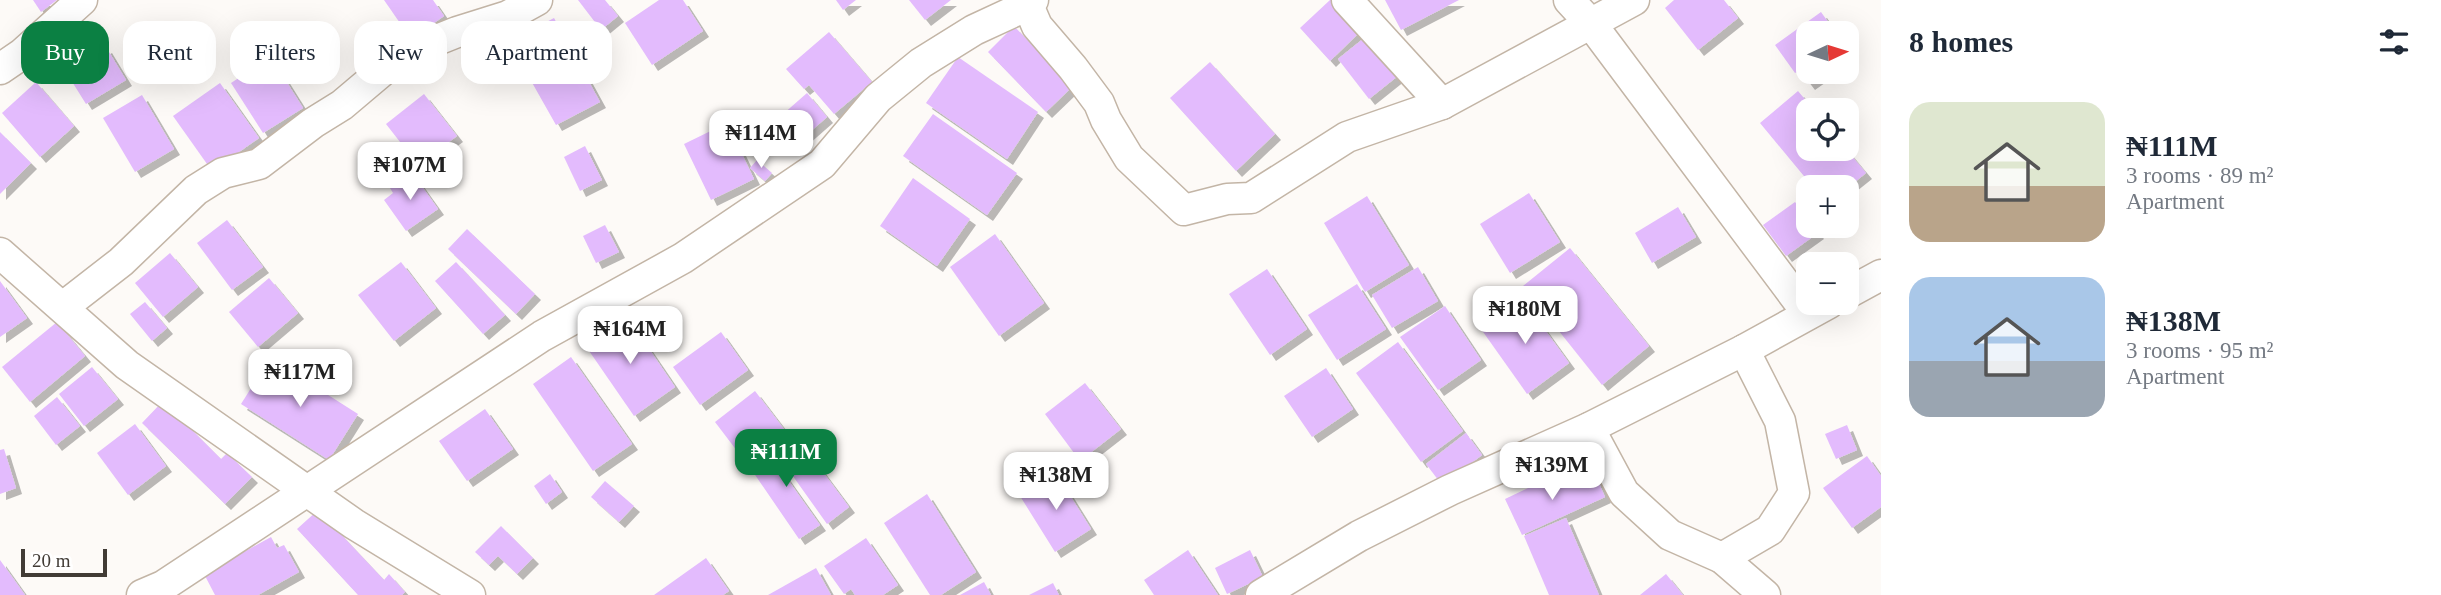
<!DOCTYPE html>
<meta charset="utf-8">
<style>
body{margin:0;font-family:Georgia,serif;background:#f2f2f3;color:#1f2937;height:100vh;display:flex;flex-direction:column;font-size:26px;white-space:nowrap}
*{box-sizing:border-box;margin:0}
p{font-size:23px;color:#747a83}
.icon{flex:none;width:38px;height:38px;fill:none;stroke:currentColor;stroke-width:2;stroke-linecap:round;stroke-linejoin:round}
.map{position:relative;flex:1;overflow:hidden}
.side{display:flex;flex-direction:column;background:#fff;width:560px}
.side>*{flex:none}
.top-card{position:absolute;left:21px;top:21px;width:665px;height:63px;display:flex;gap:14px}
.needle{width:46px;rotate:86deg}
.fabs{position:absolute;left:1796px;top:21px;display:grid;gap:14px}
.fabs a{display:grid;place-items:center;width:63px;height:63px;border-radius:14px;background:#fff;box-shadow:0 7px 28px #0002;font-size:35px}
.scale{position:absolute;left:21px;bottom:18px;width:86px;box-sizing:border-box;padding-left:7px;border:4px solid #413b35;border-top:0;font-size:19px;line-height:24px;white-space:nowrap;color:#413b35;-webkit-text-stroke:5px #fff;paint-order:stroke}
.price{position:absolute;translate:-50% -60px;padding:0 16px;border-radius:14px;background:#fff;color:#222;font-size:23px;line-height:46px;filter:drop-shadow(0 2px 4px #0008)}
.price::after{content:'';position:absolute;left:50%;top:42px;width:21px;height:16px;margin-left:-10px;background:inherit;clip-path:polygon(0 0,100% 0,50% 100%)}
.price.active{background:#0b8043;color:#fff}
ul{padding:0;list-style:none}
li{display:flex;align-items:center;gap:21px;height:175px;padding:0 28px}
li span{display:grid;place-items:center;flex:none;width:196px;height:140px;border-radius:21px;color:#555}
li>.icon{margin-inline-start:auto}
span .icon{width:84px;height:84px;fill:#fffc;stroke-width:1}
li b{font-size:30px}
h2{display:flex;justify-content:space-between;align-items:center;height:84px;padding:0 28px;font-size:30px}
.tag{padding:0 24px;border-radius:21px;background:#fff;box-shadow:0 7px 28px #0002;font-size:24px;line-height:63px}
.tag.active{background:#0b8043;color:#fff}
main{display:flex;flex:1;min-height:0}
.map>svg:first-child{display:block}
.building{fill:#e3bbfd;filter:url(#shadow)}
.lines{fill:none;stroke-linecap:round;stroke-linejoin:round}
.minor-casing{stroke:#c3b5a6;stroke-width:33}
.minor{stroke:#fff;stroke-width:30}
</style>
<main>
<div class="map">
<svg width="1881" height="595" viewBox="0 0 1881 595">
<defs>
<filter id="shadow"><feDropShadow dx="6" dy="6" stdDeviation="0" flood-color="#0004"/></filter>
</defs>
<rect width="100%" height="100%" fill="#fdfaf7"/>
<g class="building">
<polygon points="33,0 57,0 41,12"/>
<polygon points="384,0 433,0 444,16 411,39"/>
<polygon points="578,0 605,0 618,16 601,30"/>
<polygon points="659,0 683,0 703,31 652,65 625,23"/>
<polygon points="836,0 856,0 843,10"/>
<polygon points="909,0 951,0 925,20"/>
<polygon points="1330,0 1335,0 1362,30 1330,61 1300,28"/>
<polygon points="1385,0 1459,0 1401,30"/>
<polygon points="1674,0 1724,0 1738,18 1698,50 1665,8"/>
<polygon points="1821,12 1836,33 1808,33 1808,72 1826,72 1809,84 1799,71 1795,73 1775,45"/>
<polygon points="515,18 524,34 554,18 600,102 556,125 500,26"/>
<polygon points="1014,26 1072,87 1046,112 988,52"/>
<polygon points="829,32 872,82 834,114 809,85 804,89 786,69"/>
<polygon points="1368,35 1399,75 1369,99 1338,59"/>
<polygon points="106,47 126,80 86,104 66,72"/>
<polygon points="271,57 303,108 263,133 231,83"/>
<polygon points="958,57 1038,112 1007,159 926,103"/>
<polygon points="1210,62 1275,134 1236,171 1170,98"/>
<polygon points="36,82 74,126 40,157 2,113"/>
<polygon points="220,83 259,138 212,171 173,116"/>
<polygon points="1798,91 1814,110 1808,110 1808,149 1846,149 1866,173 1846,189 1846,187 1813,187 1760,123"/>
<polygon points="807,93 827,117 794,146 774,122"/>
<polygon points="424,94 457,136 418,165 386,124"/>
<polygon points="142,95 174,149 135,172 103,118"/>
<polygon points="933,114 1017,173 987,215 903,156"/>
<polygon points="727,123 754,179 711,200 684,144"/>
<polygon points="0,132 31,163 0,194"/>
<polygon points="585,146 602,180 580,191 564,157"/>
<polygon points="757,160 772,173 765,181 750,168"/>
<polygon points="411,171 438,209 406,231 384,200 393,193 390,188"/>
<polygon points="913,178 970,219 937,266 880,226"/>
<polygon points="1529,193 1560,242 1510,273 1480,224"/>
<polygon points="1367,196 1409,265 1365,292 1324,223"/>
<polygon points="1795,202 1808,219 1808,226 1812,226 1818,233 1786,256 1763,225"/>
<polygon points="1678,207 1696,237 1652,263 1635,233"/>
<polygon points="227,220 263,267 232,290 197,243"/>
<polygon points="605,225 619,252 596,263 583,236"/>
<polygon points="467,229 535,294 516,314 448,249"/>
<polygon points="995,234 1044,303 999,336 950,267"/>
<polygon points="1570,248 1649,346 1602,385 1523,286"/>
<polygon points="170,253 198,287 163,317 135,283"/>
<polygon points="401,262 436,308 394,341 358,295"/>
<polygon points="456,262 505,315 483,334 435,281"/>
<polygon points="1418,267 1438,301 1392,328 1372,295"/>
<polygon points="1267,269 1307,329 1270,355 1229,294"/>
<polygon points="269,278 298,313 258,347 229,312"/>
<polygon points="0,281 27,318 0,337"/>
<polygon points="1357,284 1386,329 1337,360 1308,315"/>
<polygon points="1522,298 1569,363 1527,394 1481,329"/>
<polygon points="145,302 167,328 152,341 130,314"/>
<polygon points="1445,306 1481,360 1438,390 1400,337"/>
<polygon points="626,315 675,387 634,416 585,345"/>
<polygon points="57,322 85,356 30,402 2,367"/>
<polygon points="721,332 748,370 700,405 673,367"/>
<polygon points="1398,342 1463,431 1421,462 1356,373"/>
<polygon points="571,357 632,444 593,471 533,384"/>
<polygon points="270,358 358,414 329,460 241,404"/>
<polygon points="92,367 118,399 84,426 59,394"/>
<polygon points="1326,368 1353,409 1312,437 1284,396"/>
<polygon points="1085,383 1121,429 1080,461 1045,414"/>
<polygon points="755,391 790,437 750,468 715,422"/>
<polygon points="57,397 80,426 56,445 34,416"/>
<polygon points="163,401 221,459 227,453 252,477 225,504 142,423"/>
<polygon points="485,409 513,449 467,481 439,441"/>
<polygon points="135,424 166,466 128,495 97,453"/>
<polygon points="1847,425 1857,450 1836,459 1825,434"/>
<polygon points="1466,433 1482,455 1442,485 1426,464"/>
<polygon points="795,439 805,453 781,470 820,525 799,539 751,469"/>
<polygon points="4,449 16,488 0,494 0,450"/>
<polygon points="811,456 849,507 827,524 790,472"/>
<polygon points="1867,456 1881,476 1881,507 1852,528 1823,488"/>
<polygon points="1594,472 1605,497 1522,535 1505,499 1543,481 1548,493"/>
<polygon points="1056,473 1091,529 1055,552 1020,496"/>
<polygon points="550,474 562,492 546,504 534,486"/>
<polygon points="605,481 634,506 619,522 591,497"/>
<polygon points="927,494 976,572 941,595 930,595 884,523"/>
<polygon points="318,510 384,580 389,574 405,592 402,595 358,595 297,529"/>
<polygon points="1566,518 1599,595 1549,595 1524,536"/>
<polygon points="501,526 533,558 517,574 498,556 489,565 475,552"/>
<polygon points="271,537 277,548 284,545 299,572 258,595 215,595 204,574"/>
<polygon points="866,538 898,585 883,595 855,595 851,589 844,594 824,566"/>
<polygon points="1188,550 1218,595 1154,595 1144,580"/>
<polygon points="1250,550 1263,577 1227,594 1215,568"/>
<polygon points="706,558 729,591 723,595 654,595"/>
<polygon points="0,560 25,595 0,595"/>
<polygon points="816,568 831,595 768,595"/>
<polygon points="1666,574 1683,595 1640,595"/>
<polygon points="984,582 991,595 960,595"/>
<polygon points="1053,583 1059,595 1029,595"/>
</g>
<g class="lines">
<defs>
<g id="minor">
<polyline points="1347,0 1442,104"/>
<polyline points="1569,0 1592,25 1808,314"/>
<polyline points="1028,5 1037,26 1073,68 1099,103 1106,120 1129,158 1184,210 1227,199 1251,198 1347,137 1442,104 1634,0"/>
<polyline points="0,69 22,54 82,0"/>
<polyline points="0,253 127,365 354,524 470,595"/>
<polyline points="1846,294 1881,275"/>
<polyline points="63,307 121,262 196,190 223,173 259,164 313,123 342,105 387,67 422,46 457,32 508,16 537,0"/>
<polyline points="1589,428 1624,493 1670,535 1722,558 1765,595"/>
<polyline points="1722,558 1770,530 1794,493 1780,421 1744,350"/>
<polyline points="142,595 163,586 542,336 683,258 822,164 878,98 921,63 974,30 1028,5 1033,0"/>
<polyline points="1261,595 1359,536 1450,490 1589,428 1744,350 1829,303"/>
</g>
</defs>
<use href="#minor" class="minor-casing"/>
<use href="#minor" class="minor"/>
</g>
</svg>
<div class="fabs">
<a><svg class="needle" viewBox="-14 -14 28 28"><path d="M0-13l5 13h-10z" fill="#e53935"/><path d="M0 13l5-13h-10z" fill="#747a83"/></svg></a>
<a><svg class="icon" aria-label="locate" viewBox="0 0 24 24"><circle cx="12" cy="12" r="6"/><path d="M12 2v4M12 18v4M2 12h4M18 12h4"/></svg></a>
<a>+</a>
<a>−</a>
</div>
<div class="scale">20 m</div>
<b class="price" style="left:761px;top:170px">₦114M</b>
<b class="price" style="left:410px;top:202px">₦107M</b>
<b class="price" style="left:1525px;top:346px">₦180M</b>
<b class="price" style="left:630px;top:366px">₦164M</b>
<b class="price" style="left:300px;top:409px">₦117M</b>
<b class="price active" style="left:786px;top:489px">₦111M</b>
<b class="price" style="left:1552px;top:502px">₦139M</b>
<b class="price" style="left:1056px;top:512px">₦138M</b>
<div class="top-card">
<a class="tag active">Buy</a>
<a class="tag">Rent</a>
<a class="tag">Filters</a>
<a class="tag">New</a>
<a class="tag">Apartment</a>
</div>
</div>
<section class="side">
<h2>8 homes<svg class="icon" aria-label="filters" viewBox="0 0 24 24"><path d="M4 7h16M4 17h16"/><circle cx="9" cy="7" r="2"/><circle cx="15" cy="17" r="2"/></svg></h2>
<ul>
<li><span style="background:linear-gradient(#dfe7d0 60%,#b9a48a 0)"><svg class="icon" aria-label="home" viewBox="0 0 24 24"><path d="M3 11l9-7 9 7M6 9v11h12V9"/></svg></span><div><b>₦111M</b><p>3 rooms · 89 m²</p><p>Apartment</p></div></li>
<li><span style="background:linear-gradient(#a9c7e8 60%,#9aa5b1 0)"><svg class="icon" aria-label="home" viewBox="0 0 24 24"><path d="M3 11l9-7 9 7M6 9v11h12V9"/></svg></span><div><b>₦138M</b><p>3 rooms · 95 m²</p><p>Apartment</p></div></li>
</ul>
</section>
</main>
